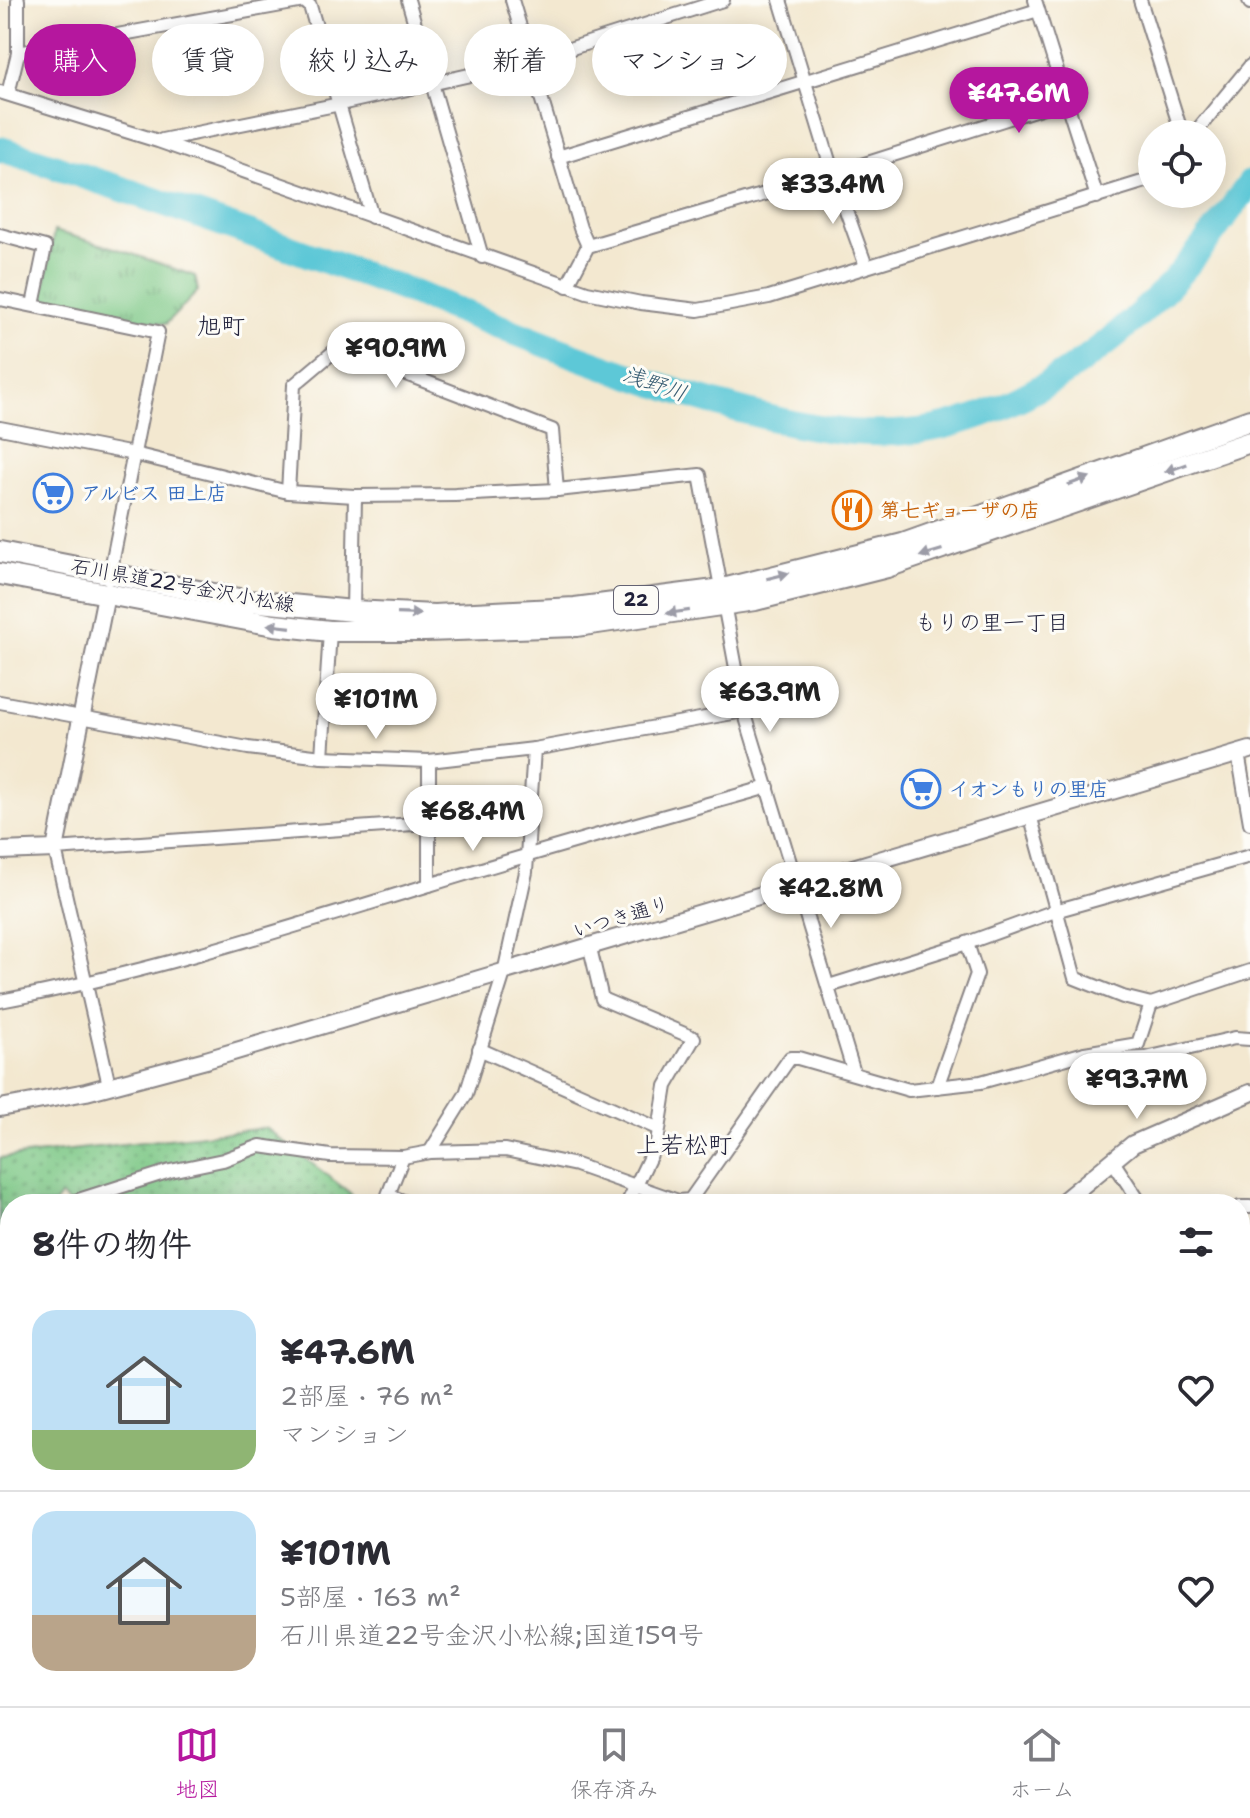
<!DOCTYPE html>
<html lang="ja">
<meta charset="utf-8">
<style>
body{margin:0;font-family:"Shantell Sans","Klee One",sans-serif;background:#f2f2f3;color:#2b2b33;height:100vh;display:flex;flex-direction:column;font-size:30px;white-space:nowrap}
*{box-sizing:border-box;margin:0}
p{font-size:26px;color:#7c7c81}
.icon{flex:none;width:44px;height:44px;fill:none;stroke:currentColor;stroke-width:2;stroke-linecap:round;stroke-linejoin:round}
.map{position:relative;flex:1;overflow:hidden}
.details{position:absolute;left:0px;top:1194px;width:1250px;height:512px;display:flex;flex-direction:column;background:#fff;border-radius:32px 32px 0 0;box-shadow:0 4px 20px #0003}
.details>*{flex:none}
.hud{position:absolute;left:24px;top:24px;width:800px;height:72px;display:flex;gap:16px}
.fabs{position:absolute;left:1138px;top:120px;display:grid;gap:16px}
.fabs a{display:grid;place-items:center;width:88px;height:88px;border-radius:50%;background:#fff;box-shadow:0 4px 20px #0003;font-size:40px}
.price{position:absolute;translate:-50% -68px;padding:0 18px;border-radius:28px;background:#fff;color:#222;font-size:26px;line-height:52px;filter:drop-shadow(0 2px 4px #0008)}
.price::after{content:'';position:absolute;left:50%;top:48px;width:24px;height:18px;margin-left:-12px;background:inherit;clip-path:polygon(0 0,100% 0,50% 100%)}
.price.on{background:#b5179e;color:#fff}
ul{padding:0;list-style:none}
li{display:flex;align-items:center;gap:24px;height:200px;padding:0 32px}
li+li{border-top:2px solid #e1e1e2}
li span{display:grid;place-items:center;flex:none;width:224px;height:160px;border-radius:24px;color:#555}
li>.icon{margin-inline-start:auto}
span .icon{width:96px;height:96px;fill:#fffc;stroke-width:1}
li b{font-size:34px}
h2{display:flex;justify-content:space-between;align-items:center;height:96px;padding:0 32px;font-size:34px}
.chip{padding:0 28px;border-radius:36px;background:#fff;box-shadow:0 4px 20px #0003;font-size:28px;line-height:72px}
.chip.on{background:#b5179e;color:#fff}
.tab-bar{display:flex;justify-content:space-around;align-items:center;height:112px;border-top:2px solid #e1e1e2;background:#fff;font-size:22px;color:#7c7c81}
.tab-bar a{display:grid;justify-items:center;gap:4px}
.tab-bar .on{color:#b5179e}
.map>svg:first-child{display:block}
.grass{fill:url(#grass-dots);stroke:#4e7460;stroke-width:2}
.forest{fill:url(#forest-firs);stroke:#436756;stroke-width:2}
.park{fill:url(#park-tufts);stroke:#4e7460;stroke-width:2}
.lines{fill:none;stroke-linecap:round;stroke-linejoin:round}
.river{stroke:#5dc8d7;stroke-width:26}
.minor-casing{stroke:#8a8586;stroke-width:16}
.tertiary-casing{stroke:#8a8586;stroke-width:20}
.primary-casing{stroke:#8a8586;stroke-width:24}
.minor{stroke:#fff;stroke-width:12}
.tertiary{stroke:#fff;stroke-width:16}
.primary{stroke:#fff;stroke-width:20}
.oneway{fill:#9c9ca7}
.labels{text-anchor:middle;stroke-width:6;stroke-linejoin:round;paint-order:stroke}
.shield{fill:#fdfcf7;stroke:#646373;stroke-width:2}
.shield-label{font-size:18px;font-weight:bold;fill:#22223b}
.shop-label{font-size:20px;font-weight:bold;fill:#366cbe;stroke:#fdfcf7;text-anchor:start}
.food-label{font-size:20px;font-weight:bold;fill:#c56008;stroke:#fdfcf7;text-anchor:start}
.street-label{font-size:20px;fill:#22223b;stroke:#fdfcf7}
.water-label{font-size:22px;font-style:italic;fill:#375c72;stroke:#fdfcf7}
.neighbourhood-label{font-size:22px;fill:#22223b;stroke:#fdfcf7}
.quarter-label{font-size:24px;fill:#22223b;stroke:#fdfcf7}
</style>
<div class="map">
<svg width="1250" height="1706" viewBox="0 0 1250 1706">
<defs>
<pattern id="grass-dots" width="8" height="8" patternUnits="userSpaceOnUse" patternTransform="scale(2)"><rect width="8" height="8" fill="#7bc785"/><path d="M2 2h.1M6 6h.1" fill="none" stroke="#64a16e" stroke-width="1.8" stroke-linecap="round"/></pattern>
<pattern id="forest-firs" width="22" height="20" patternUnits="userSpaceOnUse" patternTransform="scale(2)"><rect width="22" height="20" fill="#64ac72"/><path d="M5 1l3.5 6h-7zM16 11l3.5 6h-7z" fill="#528c5f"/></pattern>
<pattern id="park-tufts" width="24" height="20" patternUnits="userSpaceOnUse" patternTransform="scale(2)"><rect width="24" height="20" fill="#7bc785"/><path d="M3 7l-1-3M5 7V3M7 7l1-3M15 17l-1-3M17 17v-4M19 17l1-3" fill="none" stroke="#64a16e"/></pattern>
</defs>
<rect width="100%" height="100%" fill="#fdfcf7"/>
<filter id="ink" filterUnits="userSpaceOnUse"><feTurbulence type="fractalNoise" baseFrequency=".0125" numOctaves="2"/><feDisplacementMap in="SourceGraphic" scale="16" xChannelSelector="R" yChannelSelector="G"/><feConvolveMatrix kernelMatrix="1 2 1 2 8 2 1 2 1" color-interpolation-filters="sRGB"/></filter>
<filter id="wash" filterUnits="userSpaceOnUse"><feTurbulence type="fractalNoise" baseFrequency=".006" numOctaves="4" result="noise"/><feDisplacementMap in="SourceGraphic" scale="32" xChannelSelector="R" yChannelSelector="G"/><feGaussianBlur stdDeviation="1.8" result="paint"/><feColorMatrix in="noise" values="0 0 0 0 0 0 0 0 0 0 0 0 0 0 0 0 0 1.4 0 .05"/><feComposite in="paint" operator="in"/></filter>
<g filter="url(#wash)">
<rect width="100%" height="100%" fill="#f3e8d0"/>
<g class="grass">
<polygon points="266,1128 350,1193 358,1204 69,1204 61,1195 54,1204 10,1204 10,1257 0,1270 0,1158"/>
<polygon points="10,1446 10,1534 0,1536 0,1448"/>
</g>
<polygon class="forest" points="1240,1341 1250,1346 1250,1706 649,1706 651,1696 1240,1696"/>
<polygon class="park" points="54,231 118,249 195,276 198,291 166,324 48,304 43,296"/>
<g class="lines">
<path class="river" d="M 0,149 C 38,160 75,174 113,186 C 214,220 316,257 416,294 C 510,330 602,369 698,398 C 772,420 853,443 931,429 C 1025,410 1107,351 1172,282 C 1201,252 1225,216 1250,183"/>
</g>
</g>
<g filter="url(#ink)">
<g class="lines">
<defs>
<g id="minor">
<polyline points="408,0 482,257"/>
<polyline points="512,0 580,228 588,246"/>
<polyline points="780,0 833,174 866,266"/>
<polyline points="1140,0 1182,134"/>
<polyline points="1249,0 1250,3"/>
<polyline points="18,53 304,1 310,6 372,217"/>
<polyline points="0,92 158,141 587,292 641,303 698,310 769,297 1152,179"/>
<polyline points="8,94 18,53 18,0"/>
<polyline points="1066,100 1097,197"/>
<polyline points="1194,134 1250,66"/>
<polyline points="162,140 340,104 528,62 723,0"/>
<polyline points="558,157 1038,10"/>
<polyline points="0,235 45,247 33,305"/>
<polyline points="567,286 588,246 833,174 1066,100 1035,0"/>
<polyline points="0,299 158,332 109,579"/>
<polyline points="0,428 134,454 288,492 355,496 455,495 557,490 700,475 744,711 854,1073"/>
<polyline points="288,492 294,385 338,348 552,430 557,490"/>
<polyline points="353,611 355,496"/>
<polyline points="0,702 248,748 322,757 429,761 534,749 744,711"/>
<polyline points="1238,753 1250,823"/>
<polyline points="322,757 330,631"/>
<polyline points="429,761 429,885"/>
<polyline points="1030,815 1075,978 1123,997 1151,1004 1250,971"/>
<polyline points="590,948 602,999 694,1038 666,1086 657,1142 627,1204"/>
<polyline points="829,986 967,943 1055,911 1250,856"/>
<path d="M 0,1001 C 148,973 285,929 429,885 C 541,850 655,819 768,787"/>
<polyline points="479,1049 659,1129"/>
<polyline points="1085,1053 1138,1044 1151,1004"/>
<polyline points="109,1085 55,849 428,823"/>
<polyline points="937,1087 977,974 967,943"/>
<polyline points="430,1152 466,1094 504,973 526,872 534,749"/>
<polyline points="403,1157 388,1195 410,1204"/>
<polyline points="1112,1160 1141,1204"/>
<polyline points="66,1204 170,1171 223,1160 260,1146 330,1156 403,1157 430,1152 505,1150 576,1165 678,1201 690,1200 790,1058 798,1058 909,1090 981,1082 1085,1053 1093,1060 1146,1058 1235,1038 1250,1039"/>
<polyline points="1240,1207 1250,1207"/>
<polyline points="0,1252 10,1245"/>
<polyline points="1240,1282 1250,1283"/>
</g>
<g id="tertiary">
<polyline points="0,851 55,849 106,595"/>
<polyline points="0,1108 86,1092 206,1060 1250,750"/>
<polyline points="1060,1204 1133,1144 1250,1093"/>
<polyline points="0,1554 10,1552"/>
</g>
<g id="primary">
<polyline points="0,552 249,601 353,611 434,615 575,608 723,589 903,544 1250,420"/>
<polyline points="0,574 274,625 330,631 425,631 577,626 755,600 887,567 1250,442"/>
</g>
</defs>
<use href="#minor" class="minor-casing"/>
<use href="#tertiary" class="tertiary-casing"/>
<use href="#primary" class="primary-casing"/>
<use href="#minor" class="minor"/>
<use href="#tertiary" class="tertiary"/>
<use href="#primary" class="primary"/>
</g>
<defs><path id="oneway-solid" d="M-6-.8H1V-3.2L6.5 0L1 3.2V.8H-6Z" transform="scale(2)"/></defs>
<g class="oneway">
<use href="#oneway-solid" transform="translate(1176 468) rotate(161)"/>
<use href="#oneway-solid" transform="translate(1079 481) rotate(-20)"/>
<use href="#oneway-solid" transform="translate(931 553) rotate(163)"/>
<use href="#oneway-solid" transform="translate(778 576) rotate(-14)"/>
<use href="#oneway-solid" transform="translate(678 612) rotate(172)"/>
<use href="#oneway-solid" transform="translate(409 614) rotate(2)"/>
<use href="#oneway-solid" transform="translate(279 626) rotate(-173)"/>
</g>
</g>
<defs>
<symbol id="supermarket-ring" viewBox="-11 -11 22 22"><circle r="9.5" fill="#fdfcf7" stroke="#3f7fe0" stroke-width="1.5"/><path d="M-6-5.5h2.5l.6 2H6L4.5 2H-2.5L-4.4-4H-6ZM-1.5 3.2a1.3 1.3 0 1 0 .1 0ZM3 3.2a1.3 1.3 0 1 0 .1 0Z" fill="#3f7fe0"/></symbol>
<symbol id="restaurant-ring" viewBox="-11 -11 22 22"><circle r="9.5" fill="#fdfcf7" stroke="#e8710a" stroke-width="1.5"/><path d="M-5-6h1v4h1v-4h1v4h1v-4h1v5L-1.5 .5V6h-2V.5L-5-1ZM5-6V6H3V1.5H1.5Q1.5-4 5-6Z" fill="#e8710a"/></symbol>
</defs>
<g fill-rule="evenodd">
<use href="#supermarket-ring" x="31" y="471" width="44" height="44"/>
<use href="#restaurant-ring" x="830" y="488" width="44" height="44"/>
<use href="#supermarket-ring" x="899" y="767" width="44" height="44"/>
</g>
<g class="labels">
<rect class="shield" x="614" y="586" width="44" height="28" rx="6"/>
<g class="shield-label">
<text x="636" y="606">22</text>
</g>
<g class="shop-label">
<text x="81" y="500">アルビス 田上店</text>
<text x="949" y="796">イオンもりの里店</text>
</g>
<g class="food-label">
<text x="880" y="517">第七ギョーザの店</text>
</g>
<g class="street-label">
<text transform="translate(183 585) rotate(10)" y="7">石川県道22号金沢小松線</text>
<text transform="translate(621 917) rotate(-17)" y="7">いつき通り</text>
</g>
<g class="water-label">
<text transform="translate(655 383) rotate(19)" y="8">浅野川</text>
</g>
<g class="neighbourhood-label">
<text x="992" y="630">もりの里一丁目</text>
</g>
<g class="quarter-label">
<text x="221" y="334">旭町</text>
<text x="684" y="1153">上若松町</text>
</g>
</g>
</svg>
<div class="fabs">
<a><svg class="icon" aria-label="locate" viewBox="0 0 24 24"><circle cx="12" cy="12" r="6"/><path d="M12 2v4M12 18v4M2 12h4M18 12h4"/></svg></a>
</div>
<b class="price on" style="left:1019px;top:135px">¥47.6M</b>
<b class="price" style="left:833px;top:226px">¥33.4M</b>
<b class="price" style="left:396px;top:390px">¥90.9M</b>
<b class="price" style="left:770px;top:734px">¥63.9M</b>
<b class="price" style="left:376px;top:741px">¥101M</b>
<b class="price" style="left:473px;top:853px">¥68.4M</b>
<b class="price" style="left:831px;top:930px">¥42.8M</b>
<b class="price" style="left:1137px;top:1121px">¥93.7M</b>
<div class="hud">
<a class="chip on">購入</a>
<a class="chip">賃貸</a>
<a class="chip">絞り込み</a>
<a class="chip">新着</a>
<a class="chip">マンション</a>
</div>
<section class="details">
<h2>8件の物件<svg class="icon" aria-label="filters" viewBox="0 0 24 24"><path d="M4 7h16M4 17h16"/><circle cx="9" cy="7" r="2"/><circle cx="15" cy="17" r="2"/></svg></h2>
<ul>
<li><span style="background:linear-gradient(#bfe0f5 75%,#8fb573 0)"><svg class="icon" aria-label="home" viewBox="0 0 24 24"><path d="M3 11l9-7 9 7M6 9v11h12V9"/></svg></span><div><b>¥47.6M</b><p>2部屋 · 76 m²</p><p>マンション</p></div><svg class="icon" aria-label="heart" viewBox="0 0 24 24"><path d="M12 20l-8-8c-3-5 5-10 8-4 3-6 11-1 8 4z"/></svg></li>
<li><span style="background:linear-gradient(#bfe0f5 65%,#b9a48a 0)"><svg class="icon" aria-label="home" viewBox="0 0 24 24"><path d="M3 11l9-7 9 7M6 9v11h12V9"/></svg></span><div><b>¥101M</b><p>5部屋 · 163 m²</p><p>石川県道22号金沢小松線;国道159号</p></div><svg class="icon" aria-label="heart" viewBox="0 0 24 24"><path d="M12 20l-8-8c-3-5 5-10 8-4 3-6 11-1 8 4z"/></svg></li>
</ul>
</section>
</div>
<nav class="tab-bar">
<a class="on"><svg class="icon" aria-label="map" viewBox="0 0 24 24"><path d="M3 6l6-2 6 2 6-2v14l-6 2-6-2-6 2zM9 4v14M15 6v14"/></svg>地図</a>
<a><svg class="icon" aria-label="saved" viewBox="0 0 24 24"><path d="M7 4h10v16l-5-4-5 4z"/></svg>保存済み</a>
<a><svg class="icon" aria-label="home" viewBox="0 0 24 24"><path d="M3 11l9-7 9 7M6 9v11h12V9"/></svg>ホーム</a>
</nav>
